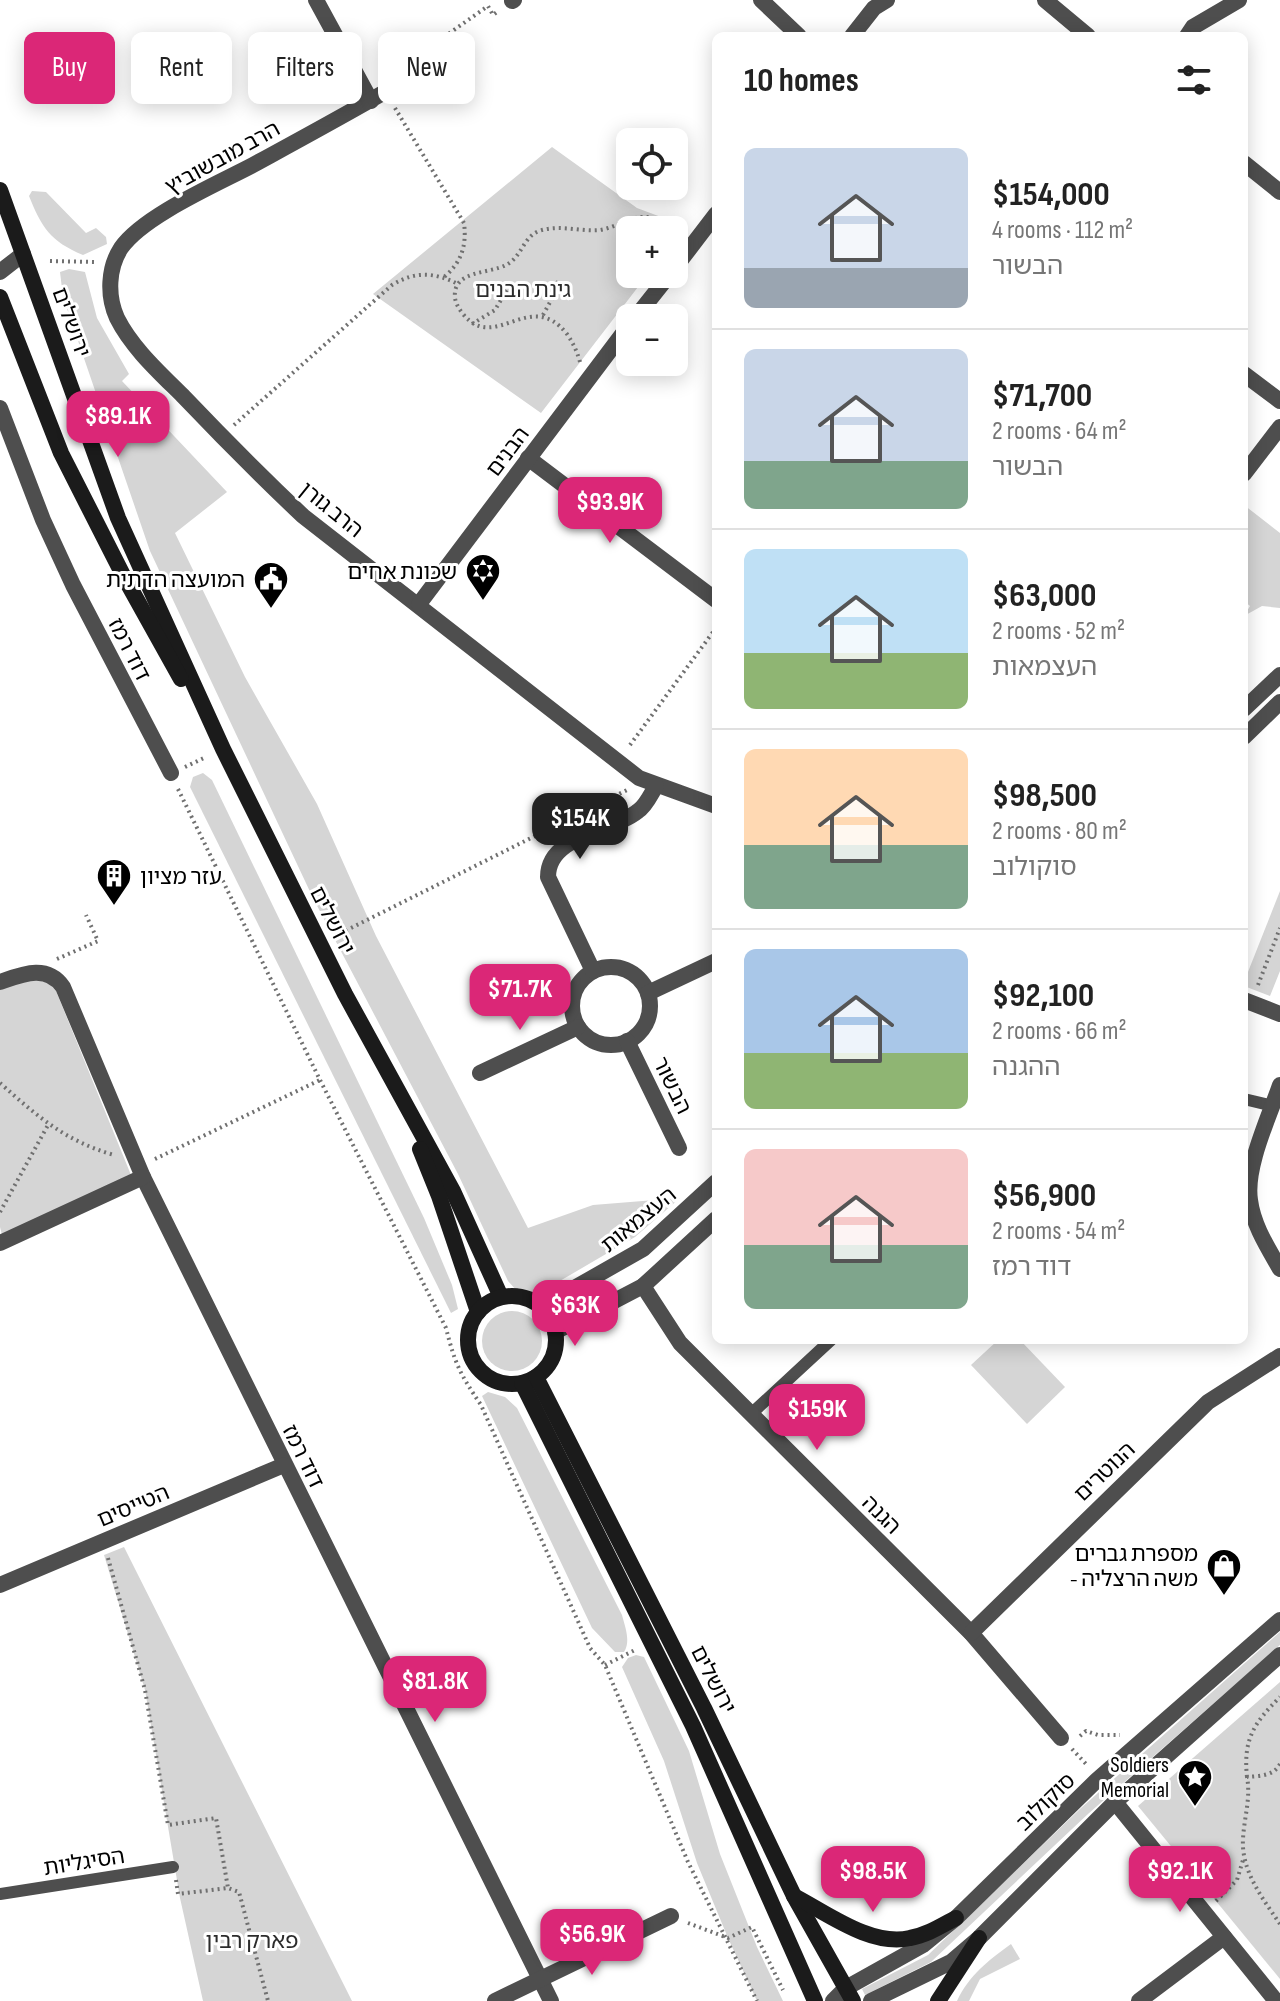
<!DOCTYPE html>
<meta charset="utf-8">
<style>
body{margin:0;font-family:"Sofia Sans Condensed","Noto Sans Hebrew",sans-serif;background:#f6f6f6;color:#222;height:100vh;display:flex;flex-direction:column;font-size:30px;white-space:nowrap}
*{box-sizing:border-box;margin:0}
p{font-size:26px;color:#767676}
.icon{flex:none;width:44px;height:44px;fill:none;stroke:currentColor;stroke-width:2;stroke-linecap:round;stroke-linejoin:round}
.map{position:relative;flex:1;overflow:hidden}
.panel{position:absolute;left:712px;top:32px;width:536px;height:1312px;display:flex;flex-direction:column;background:#fff;border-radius:12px;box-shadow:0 4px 20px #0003}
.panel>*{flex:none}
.guide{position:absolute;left:24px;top:32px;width:568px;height:72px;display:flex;gap:16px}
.buttons{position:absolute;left:616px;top:128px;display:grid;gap:16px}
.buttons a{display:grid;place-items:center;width:72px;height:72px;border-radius:12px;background:#fff;box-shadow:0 4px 20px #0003;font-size:40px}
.price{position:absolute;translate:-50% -68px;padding:0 18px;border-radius:16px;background:#db2777;color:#fff;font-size:26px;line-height:52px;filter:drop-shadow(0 2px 4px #0008)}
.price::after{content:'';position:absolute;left:50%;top:48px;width:24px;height:18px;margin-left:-12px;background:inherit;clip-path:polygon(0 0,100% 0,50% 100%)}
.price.on{background:#222;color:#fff}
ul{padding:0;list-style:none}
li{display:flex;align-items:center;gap:24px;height:200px;padding:0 32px}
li+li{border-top:2px solid #e0e0e0}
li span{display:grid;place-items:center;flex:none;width:224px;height:160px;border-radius:12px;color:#555}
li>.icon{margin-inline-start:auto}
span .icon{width:96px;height:96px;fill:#fffc;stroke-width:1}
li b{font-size:34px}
h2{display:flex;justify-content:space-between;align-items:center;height:96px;padding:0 32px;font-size:34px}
.tag{padding:0 28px;border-radius:12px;background:#fff;box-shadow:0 4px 20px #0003;font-size:28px;line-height:72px}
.tag.on{background:#db2777;color:#fff}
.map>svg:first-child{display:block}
.green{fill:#d5d5d5}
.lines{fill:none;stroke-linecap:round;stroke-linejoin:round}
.path{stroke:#707070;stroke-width:4;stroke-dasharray:2 4;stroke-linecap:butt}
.service{stroke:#4e4e4e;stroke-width:12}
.minor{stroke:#4e4e4e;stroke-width:16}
.tertiary{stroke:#4e4e4e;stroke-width:16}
.secondary{stroke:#1b1b1b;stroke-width:16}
.labels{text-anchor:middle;stroke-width:6;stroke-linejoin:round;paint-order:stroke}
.street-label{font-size:22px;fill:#000;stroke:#fff}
.park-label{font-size:22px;fill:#2c2c2c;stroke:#fff}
.poi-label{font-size:22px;fill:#000;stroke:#fff;text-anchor:end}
</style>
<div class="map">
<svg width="1280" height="2001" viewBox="0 0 1280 2001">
<rect width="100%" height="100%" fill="#fff"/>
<g class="green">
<polygon points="552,147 637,208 685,226 674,241 674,230 630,230 630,274 648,274 541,413 373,294"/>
<path d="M 32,191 L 46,192 L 86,233 L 96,228 L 106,237 L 107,244 L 83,255 C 50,241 42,228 29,196 Z"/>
<polygon points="69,269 85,272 97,318 129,374 122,381 227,492 175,533 245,677 317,804 376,936 528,1228 593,1205 680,1198 635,1237 553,1285 531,1294 517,1291 508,1281 458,1174 313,898 150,551 63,297 60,272"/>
<polygon points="1244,505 1280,533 1280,608 1262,606 1244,616 1250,606 1244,601"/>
<polygon points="203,773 212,780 424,1218 452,1285 458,1309 451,1313 190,787 193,777"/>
<polygon points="1280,891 1280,971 1270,996 1244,986 1244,982"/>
<polygon points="30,978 49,983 56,991 131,1175 2,1235 0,1227 0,989"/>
<circle cx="512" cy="1341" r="30"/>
<polygon points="998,1340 1020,1340 1065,1387 1027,1424 971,1365"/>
<path d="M 488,1392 L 505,1397 L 517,1408 L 622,1615 C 625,1627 631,1641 624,1652 L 615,1652 L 592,1628 L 482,1396 Z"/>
<polygon points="124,1547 352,2001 203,2001 180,1898 145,1690 104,1555"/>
<polygon points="1280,1632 1280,1645 1088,1814 931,1962 865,1995 862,1989 928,1955 1081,1808"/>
<polygon points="636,1655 644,1657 689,1751 720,1854 757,1947 783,2001 757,2001 728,1938 697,1863 664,1761 622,1667 628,1658"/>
<polygon points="1280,1682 1280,1979 1138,1806"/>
<path d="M 1011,1944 L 1020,1959 L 980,1979 L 969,2001 L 957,2001 C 969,1975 989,1960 1011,1944 Z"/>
</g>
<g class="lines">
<g class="path">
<polyline points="444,37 488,6 493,15 497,12"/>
<path d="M 395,108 L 464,223 C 467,246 461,263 444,277"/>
<polyline points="50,261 94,262"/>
<polyline points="543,315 555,293 558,281"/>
<polyline points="472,324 495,310 508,288"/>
<path d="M 580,362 C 577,351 573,343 567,334 C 530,287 495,354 463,314 C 459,309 456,304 455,298 C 452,270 489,274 506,265 C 522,257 523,237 539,231 C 559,224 580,232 600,230 C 619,227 633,213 653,218 C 663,220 672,228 680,234"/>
<path d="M 234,425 L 392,285 C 415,271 434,272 458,284"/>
<polyline points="630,745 716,628"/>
<polyline points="185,767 206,757"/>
<path d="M 178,789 L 320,1080 L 446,1328 C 455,1364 460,1374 481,1405 L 590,1648 L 605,1665 L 688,1862 L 757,2001"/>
<polyline points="335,936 627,790"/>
<polyline points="57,959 98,941 86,915"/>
<polyline points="1258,985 1280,928"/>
<path d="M 0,1083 C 37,1116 65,1141 114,1155"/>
<polyline points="155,1159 320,1080"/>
<polyline points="0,1212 48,1125"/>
<polyline points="108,1558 145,1690 168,1825 216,1818 228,1888"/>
<polyline points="605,1665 635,1650"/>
<polyline points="1080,1736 1086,1731 1098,1735 1120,1735"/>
<polyline points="1072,1749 1087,1765"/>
<path d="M 1280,1764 C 1274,1776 1259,1776 1247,1777 C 1251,1798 1244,1818 1243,1839 C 1241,1871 1263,1899 1280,1924"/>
<path d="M 1247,1777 C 1243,1739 1254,1723 1280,1697"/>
<polyline points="176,1880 178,1894 228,1888 239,1892 268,2001"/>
<polyline points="1216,1901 1237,1880 1243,1860"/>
<polyline points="688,1923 728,1938 752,1927 783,1990"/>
</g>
<g class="service">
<polyline points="1244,1099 1273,1106"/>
<polyline points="751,1414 831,1340"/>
<polyline points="0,1894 173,1867"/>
</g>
<g class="minor">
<polyline points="316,0 371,101"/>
<polyline points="761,0 799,36"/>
<polyline points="512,1 514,0"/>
<polyline points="852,36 874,8 887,0"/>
<polyline points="1187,36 1193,27 1239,0"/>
<path d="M 448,55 C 384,94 319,129 253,165 C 217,184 143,216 121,248 C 108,268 107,296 117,318 C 132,348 160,373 183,396 C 222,437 262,477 303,516 L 639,778 L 716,806"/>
<polyline points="674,269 716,214"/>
<polyline points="635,318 670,274"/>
<polyline points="1244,374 1280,401"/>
<polyline points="0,408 43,520 73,585 171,773"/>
<polyline points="528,458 716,600"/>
<polyline points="1244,474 1280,427"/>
<polyline points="419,604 630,324"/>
<circle cx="611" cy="1006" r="39"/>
<path d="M 593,971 L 548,877 C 548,835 612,832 638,811 C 646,806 651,794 656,786"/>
<path d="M 0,982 C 23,974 47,964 63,987 L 143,1177 L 551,2001"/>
<polyline points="648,993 716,961"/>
<polyline points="1244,1000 1280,1014"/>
<polyline points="627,1041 679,1148"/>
<polyline points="480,1073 578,1027"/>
<path d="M 1280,1085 C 1269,1117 1245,1167 1250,1200 C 1253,1225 1268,1248 1280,1269"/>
<polyline points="0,1243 143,1177"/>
<polyline points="643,1286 680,1343 971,1633 1061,1738"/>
<polyline points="0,1585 284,1465"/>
<polyline points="971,1633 1208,1402 1280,1356"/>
<polyline points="1115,1802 1276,2001"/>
<polyline points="495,2001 671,1916"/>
<polyline points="1139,2001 1224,1937"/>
</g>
<g class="tertiary">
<polyline points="1045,0 1088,36"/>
<polyline points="1244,163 1280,192"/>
<polyline points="0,272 23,254"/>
<polyline points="1244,709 1280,675"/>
<polyline points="1244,737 1280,702"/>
<polyline points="541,1307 643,1249 716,1182"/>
<polyline points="555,1332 643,1286 716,1219"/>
<polyline points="833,2001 846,1988 923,1945 956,1918 1097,1780 1280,1620"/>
<polyline points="871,2001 951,1962 979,1938 1115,1802 1280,1655"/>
</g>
<g class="secondary">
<polyline points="0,190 118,518 223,749 345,994 453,1191 501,1297"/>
<polyline points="0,297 61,453 123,575 181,679"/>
<polyline points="420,1149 439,1196 478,1312"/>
<circle cx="512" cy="1340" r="44"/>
<polyline points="536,1377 704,1708 794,1896 853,2001"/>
<polyline points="522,1383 693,1726 815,2001"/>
<path d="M 794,1896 C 827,1913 871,1947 910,1938 C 927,1935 941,1926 956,1918"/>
<polyline points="938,2001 979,1938"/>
</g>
</g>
<defs>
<symbol id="synagogue-pin" viewBox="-11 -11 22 30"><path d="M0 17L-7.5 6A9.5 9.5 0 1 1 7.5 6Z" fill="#000" stroke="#fff"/><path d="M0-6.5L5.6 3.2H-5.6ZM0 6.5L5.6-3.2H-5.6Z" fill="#fff"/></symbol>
<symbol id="civic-pin" viewBox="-11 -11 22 30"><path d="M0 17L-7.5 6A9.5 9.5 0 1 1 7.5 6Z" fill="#000" stroke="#fff"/><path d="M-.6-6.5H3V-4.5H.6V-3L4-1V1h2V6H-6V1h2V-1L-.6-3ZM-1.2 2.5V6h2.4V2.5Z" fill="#fff"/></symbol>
<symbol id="building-pin" viewBox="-11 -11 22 30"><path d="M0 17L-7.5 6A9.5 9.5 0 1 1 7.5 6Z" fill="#000" stroke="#fff"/><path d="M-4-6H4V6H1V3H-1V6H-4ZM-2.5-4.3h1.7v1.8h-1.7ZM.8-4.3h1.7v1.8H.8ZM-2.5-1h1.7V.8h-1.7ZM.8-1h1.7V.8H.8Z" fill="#fff"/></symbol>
<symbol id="shop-pin" viewBox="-11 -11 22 30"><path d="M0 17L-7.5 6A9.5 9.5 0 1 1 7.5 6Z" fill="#000" stroke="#fff"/><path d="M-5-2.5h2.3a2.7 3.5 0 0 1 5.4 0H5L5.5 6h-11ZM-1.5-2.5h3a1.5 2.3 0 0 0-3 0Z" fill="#fff"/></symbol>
<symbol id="sight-pin" viewBox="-11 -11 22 30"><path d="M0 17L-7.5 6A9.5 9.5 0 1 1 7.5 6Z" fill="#000" stroke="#fff"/><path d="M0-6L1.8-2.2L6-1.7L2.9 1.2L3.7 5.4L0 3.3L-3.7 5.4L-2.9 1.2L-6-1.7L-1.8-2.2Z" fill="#fff"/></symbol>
</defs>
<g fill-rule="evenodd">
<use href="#synagogue-pin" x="463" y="551" width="40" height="54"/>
<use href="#civic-pin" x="251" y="559" width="40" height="54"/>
<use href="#building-pin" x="94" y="856" width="40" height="54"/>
<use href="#shop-pin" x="1204" y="1546" width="40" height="54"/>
<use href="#sight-pin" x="1175" y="1757" width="40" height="54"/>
</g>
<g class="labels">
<g class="street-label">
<text transform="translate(222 157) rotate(-29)" y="8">הרב מובשוביץ</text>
<text transform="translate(72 322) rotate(70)" y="8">ירושלים</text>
<text transform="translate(507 451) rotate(-53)" y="8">הבנים</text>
<text transform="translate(332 509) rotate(39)" y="8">הרב גורן</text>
<text transform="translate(130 649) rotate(63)" y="8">דוד רמז</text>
<text transform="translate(333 920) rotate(63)" y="8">ירושלים</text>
<text transform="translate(673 1085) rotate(64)" y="8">הבשור</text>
<text transform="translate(638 1219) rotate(-39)" y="8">העצמאות</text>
<text transform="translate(304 1456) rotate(64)" y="8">דוד רמז</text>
<text transform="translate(1104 1471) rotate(-44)" y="8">הנוטרים</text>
<text transform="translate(133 1505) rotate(-23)" y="8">הטייסים</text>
<text transform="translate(882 1514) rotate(45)" y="8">הגנה</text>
<text transform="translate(714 1679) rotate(63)" y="8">ירושלים</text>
<text transform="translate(1045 1801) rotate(-44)" y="8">סוקולוב</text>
<text transform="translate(84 1861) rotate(-9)" y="8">הסיגליות</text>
</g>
<g class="park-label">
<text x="523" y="297">גינת הבנים</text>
<text x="252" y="1948">פארק רבין</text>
</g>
<g class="poi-label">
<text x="457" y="579">שכונת אחים</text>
<text x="245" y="587">המועצה הדתית</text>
<text x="140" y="884" text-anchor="start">עזר מציון</text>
<text x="1198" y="1561">מספרת גברים<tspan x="1198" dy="25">- משה הרצליה</tspan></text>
<text x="1169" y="1772">Soldiers<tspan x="1169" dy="25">Memorial</tspan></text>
</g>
</g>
</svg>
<div class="buttons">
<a><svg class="icon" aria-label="locate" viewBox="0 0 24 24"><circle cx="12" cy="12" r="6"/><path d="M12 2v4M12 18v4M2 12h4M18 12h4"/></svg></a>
<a>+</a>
<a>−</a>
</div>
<b class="price" style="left:118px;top:459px">$89.1K</b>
<b class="price" style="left:610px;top:545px">$93.9K</b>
<b class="price on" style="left:580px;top:861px">$154K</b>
<b class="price" style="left:520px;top:1032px">$71.7K</b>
<b class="price" style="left:575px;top:1348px">$63K</b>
<b class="price" style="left:817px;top:1452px">$159K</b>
<b class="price" style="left:435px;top:1724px">$81.8K</b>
<b class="price" style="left:873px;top:1914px">$98.5K</b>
<b class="price" style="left:1180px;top:1914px">$92.1K</b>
<b class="price" style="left:592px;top:1977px">$56.9K</b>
<div class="guide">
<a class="tag on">Buy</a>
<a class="tag">Rent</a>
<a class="tag">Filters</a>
<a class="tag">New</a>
</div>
<section class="panel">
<h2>10 homes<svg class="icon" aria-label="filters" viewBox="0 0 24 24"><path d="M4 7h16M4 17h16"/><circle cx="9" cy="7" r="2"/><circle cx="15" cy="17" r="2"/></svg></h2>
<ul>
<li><span style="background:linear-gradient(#c9d6e8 75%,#9aa5b1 0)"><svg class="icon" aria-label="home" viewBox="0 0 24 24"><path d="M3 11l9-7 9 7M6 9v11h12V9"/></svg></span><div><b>$154,000</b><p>4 rooms · 112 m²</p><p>הבשור</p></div></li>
<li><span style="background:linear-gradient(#c9d6e8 70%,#7fa58c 0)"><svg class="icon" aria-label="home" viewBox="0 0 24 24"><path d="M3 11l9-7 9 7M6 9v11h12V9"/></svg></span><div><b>$71,700</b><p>2 rooms · 64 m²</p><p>הבשור</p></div></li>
<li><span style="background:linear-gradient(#bfe0f5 65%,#8fb573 0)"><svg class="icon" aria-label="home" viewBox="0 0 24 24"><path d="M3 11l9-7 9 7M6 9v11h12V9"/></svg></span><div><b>$63,000</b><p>2 rooms · 52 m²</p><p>העצמאות</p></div></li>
<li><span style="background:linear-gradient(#ffd9b3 60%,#7fa58c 0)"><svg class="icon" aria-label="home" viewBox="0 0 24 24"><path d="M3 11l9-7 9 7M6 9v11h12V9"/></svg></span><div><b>$98,500</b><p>2 rooms · 80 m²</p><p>סוקולוב</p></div></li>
<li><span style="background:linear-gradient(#a9c7e8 65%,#8fb573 0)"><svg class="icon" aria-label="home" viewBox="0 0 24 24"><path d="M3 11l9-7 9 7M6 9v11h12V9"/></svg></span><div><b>$92,100</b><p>2 rooms · 66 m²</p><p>ההגנה</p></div></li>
<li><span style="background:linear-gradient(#f6c9c9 60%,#7fa58c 0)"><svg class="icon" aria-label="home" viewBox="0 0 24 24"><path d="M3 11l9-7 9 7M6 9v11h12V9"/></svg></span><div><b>$56,900</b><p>2 rooms · 54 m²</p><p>דוד רמז</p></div></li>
</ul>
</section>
</div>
